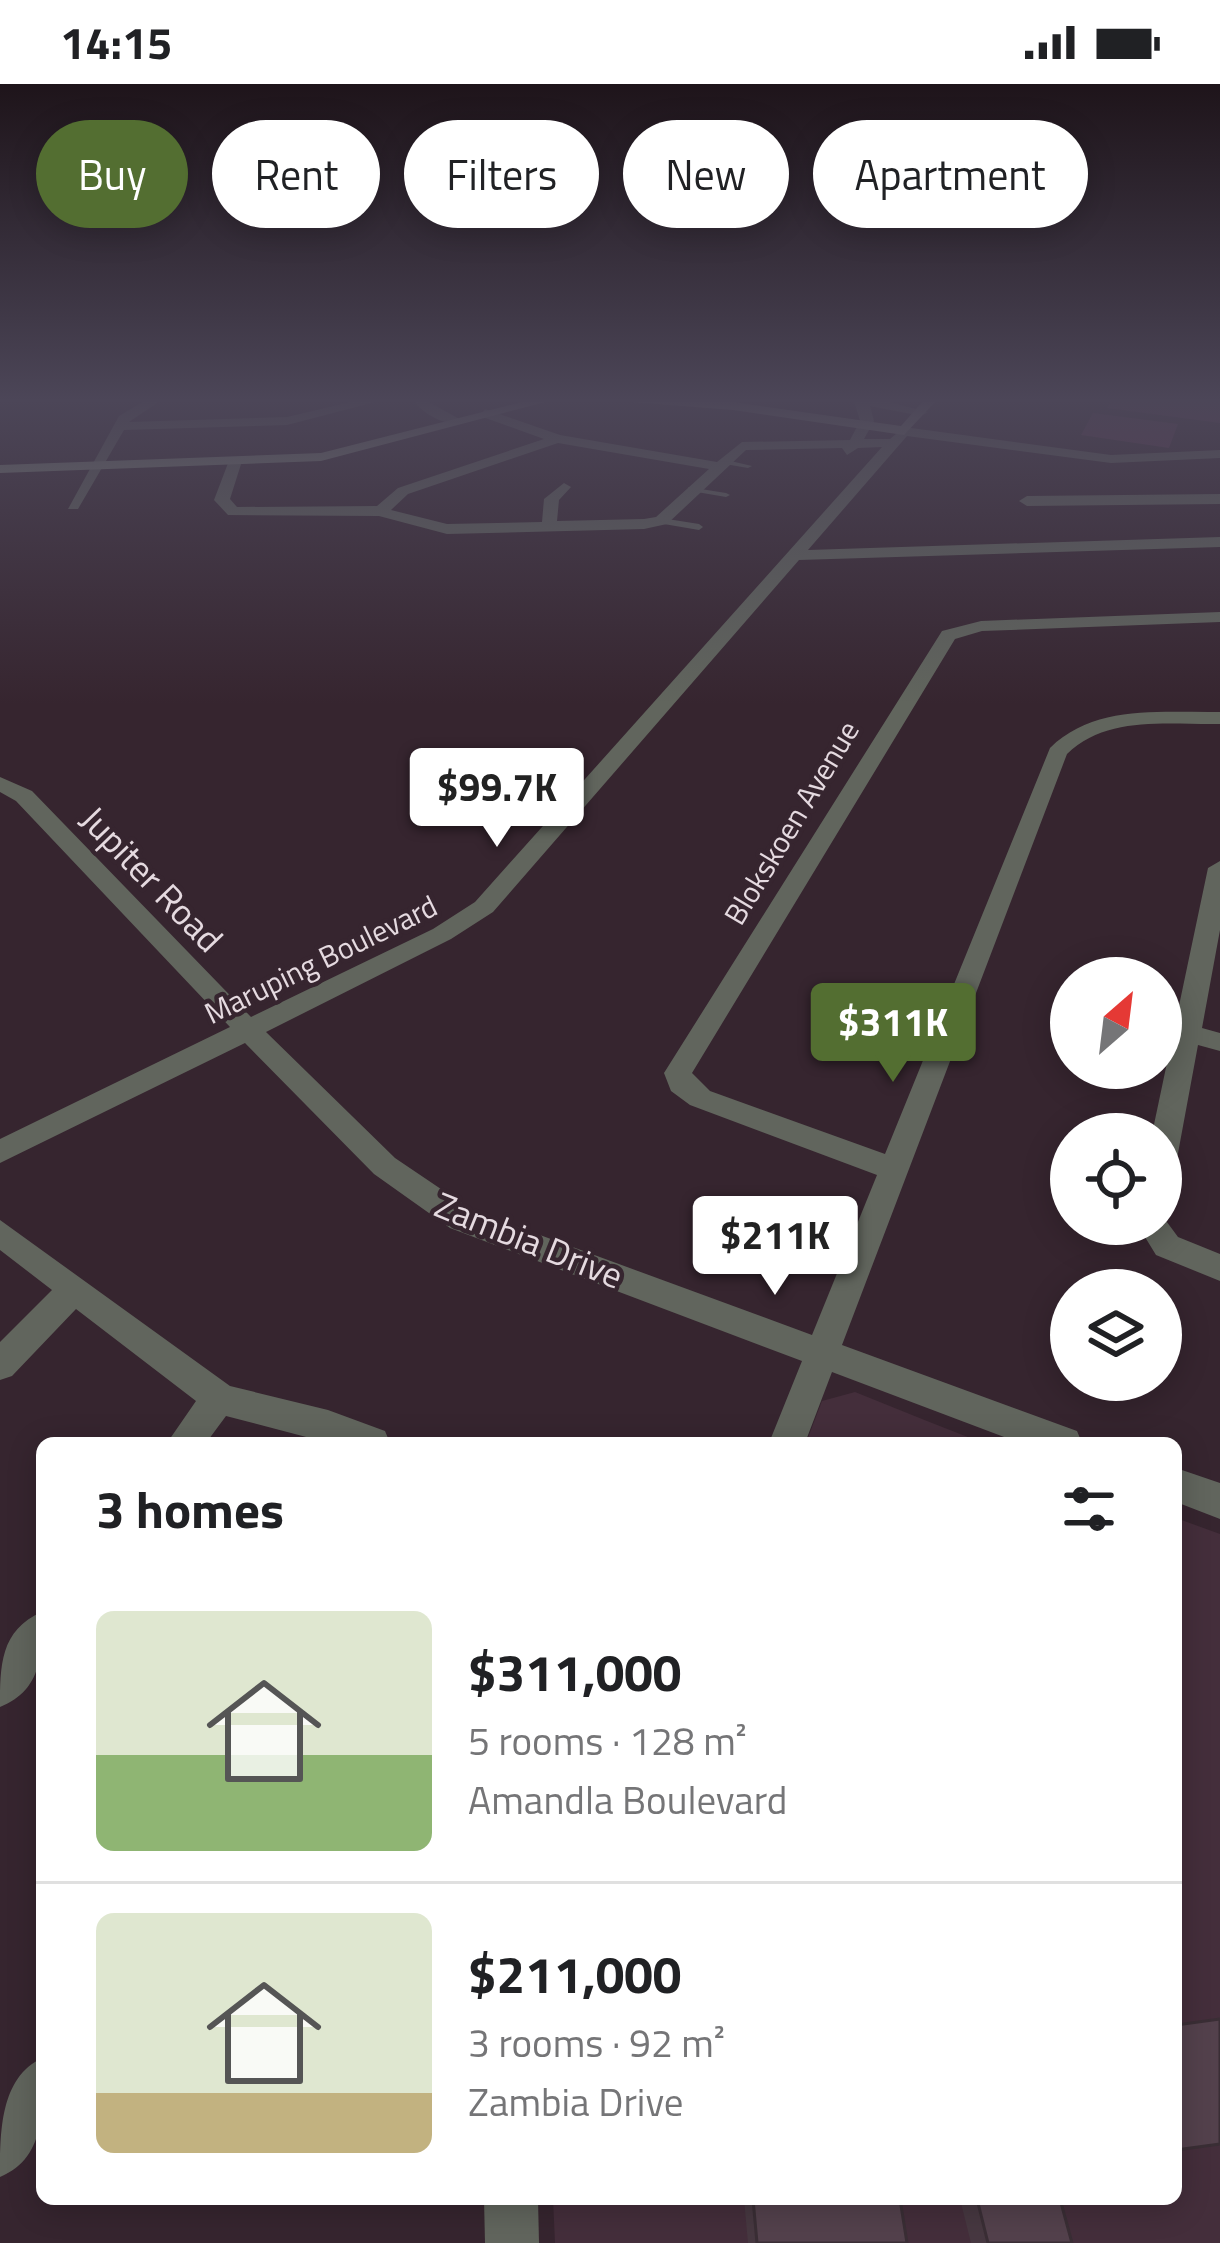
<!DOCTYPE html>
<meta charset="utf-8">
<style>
body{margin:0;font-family:"Titillium Web",sans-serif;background:#f6f6f6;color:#202124;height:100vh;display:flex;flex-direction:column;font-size:45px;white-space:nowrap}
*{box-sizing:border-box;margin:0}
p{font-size:39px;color:#757577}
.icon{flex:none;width:66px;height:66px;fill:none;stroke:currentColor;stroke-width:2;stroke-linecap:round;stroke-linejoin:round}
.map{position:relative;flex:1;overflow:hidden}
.details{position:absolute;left:36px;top:1353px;width:1146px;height:768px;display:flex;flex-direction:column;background:#fff;border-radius:18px;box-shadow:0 6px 30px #0003}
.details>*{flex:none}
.guide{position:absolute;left:36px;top:36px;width:1149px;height:108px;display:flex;gap:24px}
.needle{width:78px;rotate:28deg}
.controls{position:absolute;left:1050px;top:873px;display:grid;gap:24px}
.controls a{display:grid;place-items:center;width:132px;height:132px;border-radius:50%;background:#fff;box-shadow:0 6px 30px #0003;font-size:60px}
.price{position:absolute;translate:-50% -102px;padding:0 27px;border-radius:12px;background:#fff;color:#222;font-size:39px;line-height:78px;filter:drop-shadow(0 3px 6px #0008)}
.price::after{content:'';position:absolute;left:50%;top:72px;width:36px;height:27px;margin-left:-18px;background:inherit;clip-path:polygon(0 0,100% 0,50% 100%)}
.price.selected{background:#536e31;color:#fff}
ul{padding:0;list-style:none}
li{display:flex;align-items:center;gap:36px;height:300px;padding:0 60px}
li+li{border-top:3px solid #e0e0e0}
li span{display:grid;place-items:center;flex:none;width:336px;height:240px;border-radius:18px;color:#555}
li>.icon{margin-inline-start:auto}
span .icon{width:144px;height:144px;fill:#fffc;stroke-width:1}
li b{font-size:51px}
h2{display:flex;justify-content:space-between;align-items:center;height:144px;padding:0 60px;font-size:51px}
.pill{padding:0 42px;border-radius:54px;background:#fff;box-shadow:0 6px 30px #0003;font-size:42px;line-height:108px}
.pill.selected{background:#536e31;color:#fff}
.status{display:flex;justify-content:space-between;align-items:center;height:84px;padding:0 60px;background:#fff;direction:ltr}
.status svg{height:33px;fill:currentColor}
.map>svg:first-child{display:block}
.built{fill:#442e3b}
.green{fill:#5f344f}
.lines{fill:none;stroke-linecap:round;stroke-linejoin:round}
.lane{fill:#61655d;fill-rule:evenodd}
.street{fill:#61655d;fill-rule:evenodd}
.secondary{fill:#7f8679;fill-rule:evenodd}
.wall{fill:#473841}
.building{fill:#53414c;stroke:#3a2e35;stroke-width:3}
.labels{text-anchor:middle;stroke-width:9;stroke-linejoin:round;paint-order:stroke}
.far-street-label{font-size:30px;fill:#e5dae0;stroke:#36252f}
.street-label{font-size:36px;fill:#e5dae0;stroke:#36252f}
</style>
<div class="status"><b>14:15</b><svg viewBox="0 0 49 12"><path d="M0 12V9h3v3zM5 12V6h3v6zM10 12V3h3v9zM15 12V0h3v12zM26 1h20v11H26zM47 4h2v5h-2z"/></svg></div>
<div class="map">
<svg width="1220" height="2159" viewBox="0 0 1220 2159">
<rect width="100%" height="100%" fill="#36252f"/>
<g class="built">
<polygon points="855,1308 927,1337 983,1359 806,1359 822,1317"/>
<polygon points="1176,1434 1220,1450 1220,2159 555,2159 553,2115 1176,2115"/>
</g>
<g class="green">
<polygon points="1111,317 1220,317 1220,339 1107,324"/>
<polygon points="1093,329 1178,340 1169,364 1081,351"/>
</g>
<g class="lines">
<g class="lane">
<polygon points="722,375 752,382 748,384 719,379"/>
<polygon points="688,403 726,409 730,411 726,413 691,407"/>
<polygon points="661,434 699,440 703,443 699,446 658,439 658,435"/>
</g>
<g class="street">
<polygon points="144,317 160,317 129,338 287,333 355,317 379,317 287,341 124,346 78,425 68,425 119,332"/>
<path d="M 414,317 L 427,317 L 463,337 C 449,345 423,330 414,317 Z"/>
<path d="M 854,317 L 885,317 L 928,328 L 921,332 L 870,322 L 874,337 L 864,355 L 890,355 L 904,343 L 1111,371 L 1220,366 L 1220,374 L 1111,379 L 907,352 L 808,466 L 1220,453 L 1220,463 L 799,476 L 493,828 L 451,855 L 266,948 L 395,1074 L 472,1126 L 812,1251 L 877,1091 L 690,1021 L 671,1007 L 664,989 L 942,547 L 981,537 L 1220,528 L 1220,538 L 982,547 L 955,555 L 692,989 L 710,1007 L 885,1070 L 1050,664 C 1095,620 1161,629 1220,628 L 1220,640 C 1168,641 1107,631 1067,670 L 842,1261 L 1077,1347 L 1082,1359 L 1020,1359 L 832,1288 L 805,1359 L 769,1359 L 802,1277 L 450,1144 L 374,1090 L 245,959 L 0,1079 L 0,1055 L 230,943 L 16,717 L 0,708 L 0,693 L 32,707 L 251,933 L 433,845 L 475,818 L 882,363 L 858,364 L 847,371 L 842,364 L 746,366 L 667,440 L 644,445 L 447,450 L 379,432 L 228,431 L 214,416 L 230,374 L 242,377 L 230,415 L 237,423 L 377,422 L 398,404 L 544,355 L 480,332 L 485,325 L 560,351 L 717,378 L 742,358 L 850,356 L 860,337 ZM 558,359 L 709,385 L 656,433 L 644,435 L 557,437 L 559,416 L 571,403 L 564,399 L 544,415 L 542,438 L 447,440 L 391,426 L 408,410 Z"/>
<polygon points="1220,410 1220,420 1027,422 1019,417 1027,412"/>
<polygon points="1220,777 1220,846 1202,944 1220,949 1220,967 1198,961 1176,1080 1172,1088 1161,1091 1161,1050 1152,1050 1208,784"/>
<polygon points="1161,1130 1178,1153 1220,1170 1220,1197 1156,1171 1137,1140 1161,1140"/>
<polygon points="0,1136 230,1302 328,1326 385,1347 390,1359 329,1359 226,1332 206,1359 167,1359 196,1317 76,1225 12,1292 0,1296 0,1258 52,1206 0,1166"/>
<polygon points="1176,1384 1220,1399 1220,1435 1176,1418"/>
<path d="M 42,1528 C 42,1568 44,1605 0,1623 C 0,1582 0,1546 42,1528 Z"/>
<path d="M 42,1974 C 42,2019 49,2073 0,2093 C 0,2048 0,1994 42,1974 Z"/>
<polygon points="484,2115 538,2115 539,2159 485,2159"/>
</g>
<g class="secondary">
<polygon points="526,317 549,317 321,377 0,389 0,381 321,369"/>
<polygon points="619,317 733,318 901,342 923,317 936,317 904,351 733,326"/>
</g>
</g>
<g class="wall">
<polygon points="744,2115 900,2115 907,2159 748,2159"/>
<polygon points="960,2115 1060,2115 1072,2159 971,2159"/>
</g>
<g class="building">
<polygon points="1220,1935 1220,2060 1176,2066 1176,1941"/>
<polygon points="753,2115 900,2115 907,2159 757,2159"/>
<polygon points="977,2115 1060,2115 1072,2159 988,2159"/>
</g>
<linearGradient id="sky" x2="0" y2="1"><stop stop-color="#1e141a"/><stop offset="0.51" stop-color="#4c4658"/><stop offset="1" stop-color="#4c4658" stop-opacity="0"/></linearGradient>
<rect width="1220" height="620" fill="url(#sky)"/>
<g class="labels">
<g class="far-street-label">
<text transform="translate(792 739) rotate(-59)" y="10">Blokskoen Avenue</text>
<text transform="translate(321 876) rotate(-26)" y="10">Maruping Boulevard</text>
</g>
<g class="street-label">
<text transform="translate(152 795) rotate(46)" y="13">Jupiter Road</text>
<text transform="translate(529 1156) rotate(22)" y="13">Zambia Drive</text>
</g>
</g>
</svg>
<div class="controls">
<a><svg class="needle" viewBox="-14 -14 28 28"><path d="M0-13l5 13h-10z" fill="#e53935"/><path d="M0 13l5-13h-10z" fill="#757577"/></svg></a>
<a><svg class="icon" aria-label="locate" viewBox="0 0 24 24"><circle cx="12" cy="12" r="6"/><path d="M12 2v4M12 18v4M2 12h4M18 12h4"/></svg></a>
<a><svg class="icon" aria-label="layers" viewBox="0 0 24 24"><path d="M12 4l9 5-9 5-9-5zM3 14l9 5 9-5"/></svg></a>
</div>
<b class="price" style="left:497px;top:766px">$99.7K</b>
<b class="price selected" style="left:893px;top:1001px">$311K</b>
<b class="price" style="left:775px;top:1214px">$211K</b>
<div class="guide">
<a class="pill selected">Buy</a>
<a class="pill">Rent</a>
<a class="pill">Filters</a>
<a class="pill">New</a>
<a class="pill">Apartment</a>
</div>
<section class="details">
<h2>3 homes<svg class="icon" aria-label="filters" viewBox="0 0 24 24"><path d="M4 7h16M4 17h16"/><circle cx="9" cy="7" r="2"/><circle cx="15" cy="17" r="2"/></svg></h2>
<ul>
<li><span style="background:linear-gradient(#dfe7d0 60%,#8fb573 0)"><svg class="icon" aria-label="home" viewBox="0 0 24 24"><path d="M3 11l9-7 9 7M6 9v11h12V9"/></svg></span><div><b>$311,000</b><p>5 rooms · 128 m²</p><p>Amandla Boulevard</p></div></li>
<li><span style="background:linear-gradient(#dfe7d0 75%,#c2b280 0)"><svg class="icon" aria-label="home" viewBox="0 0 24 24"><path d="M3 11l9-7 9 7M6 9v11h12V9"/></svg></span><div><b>$211,000</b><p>3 rooms · 92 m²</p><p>Zambia Drive</p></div></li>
</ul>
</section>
</div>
